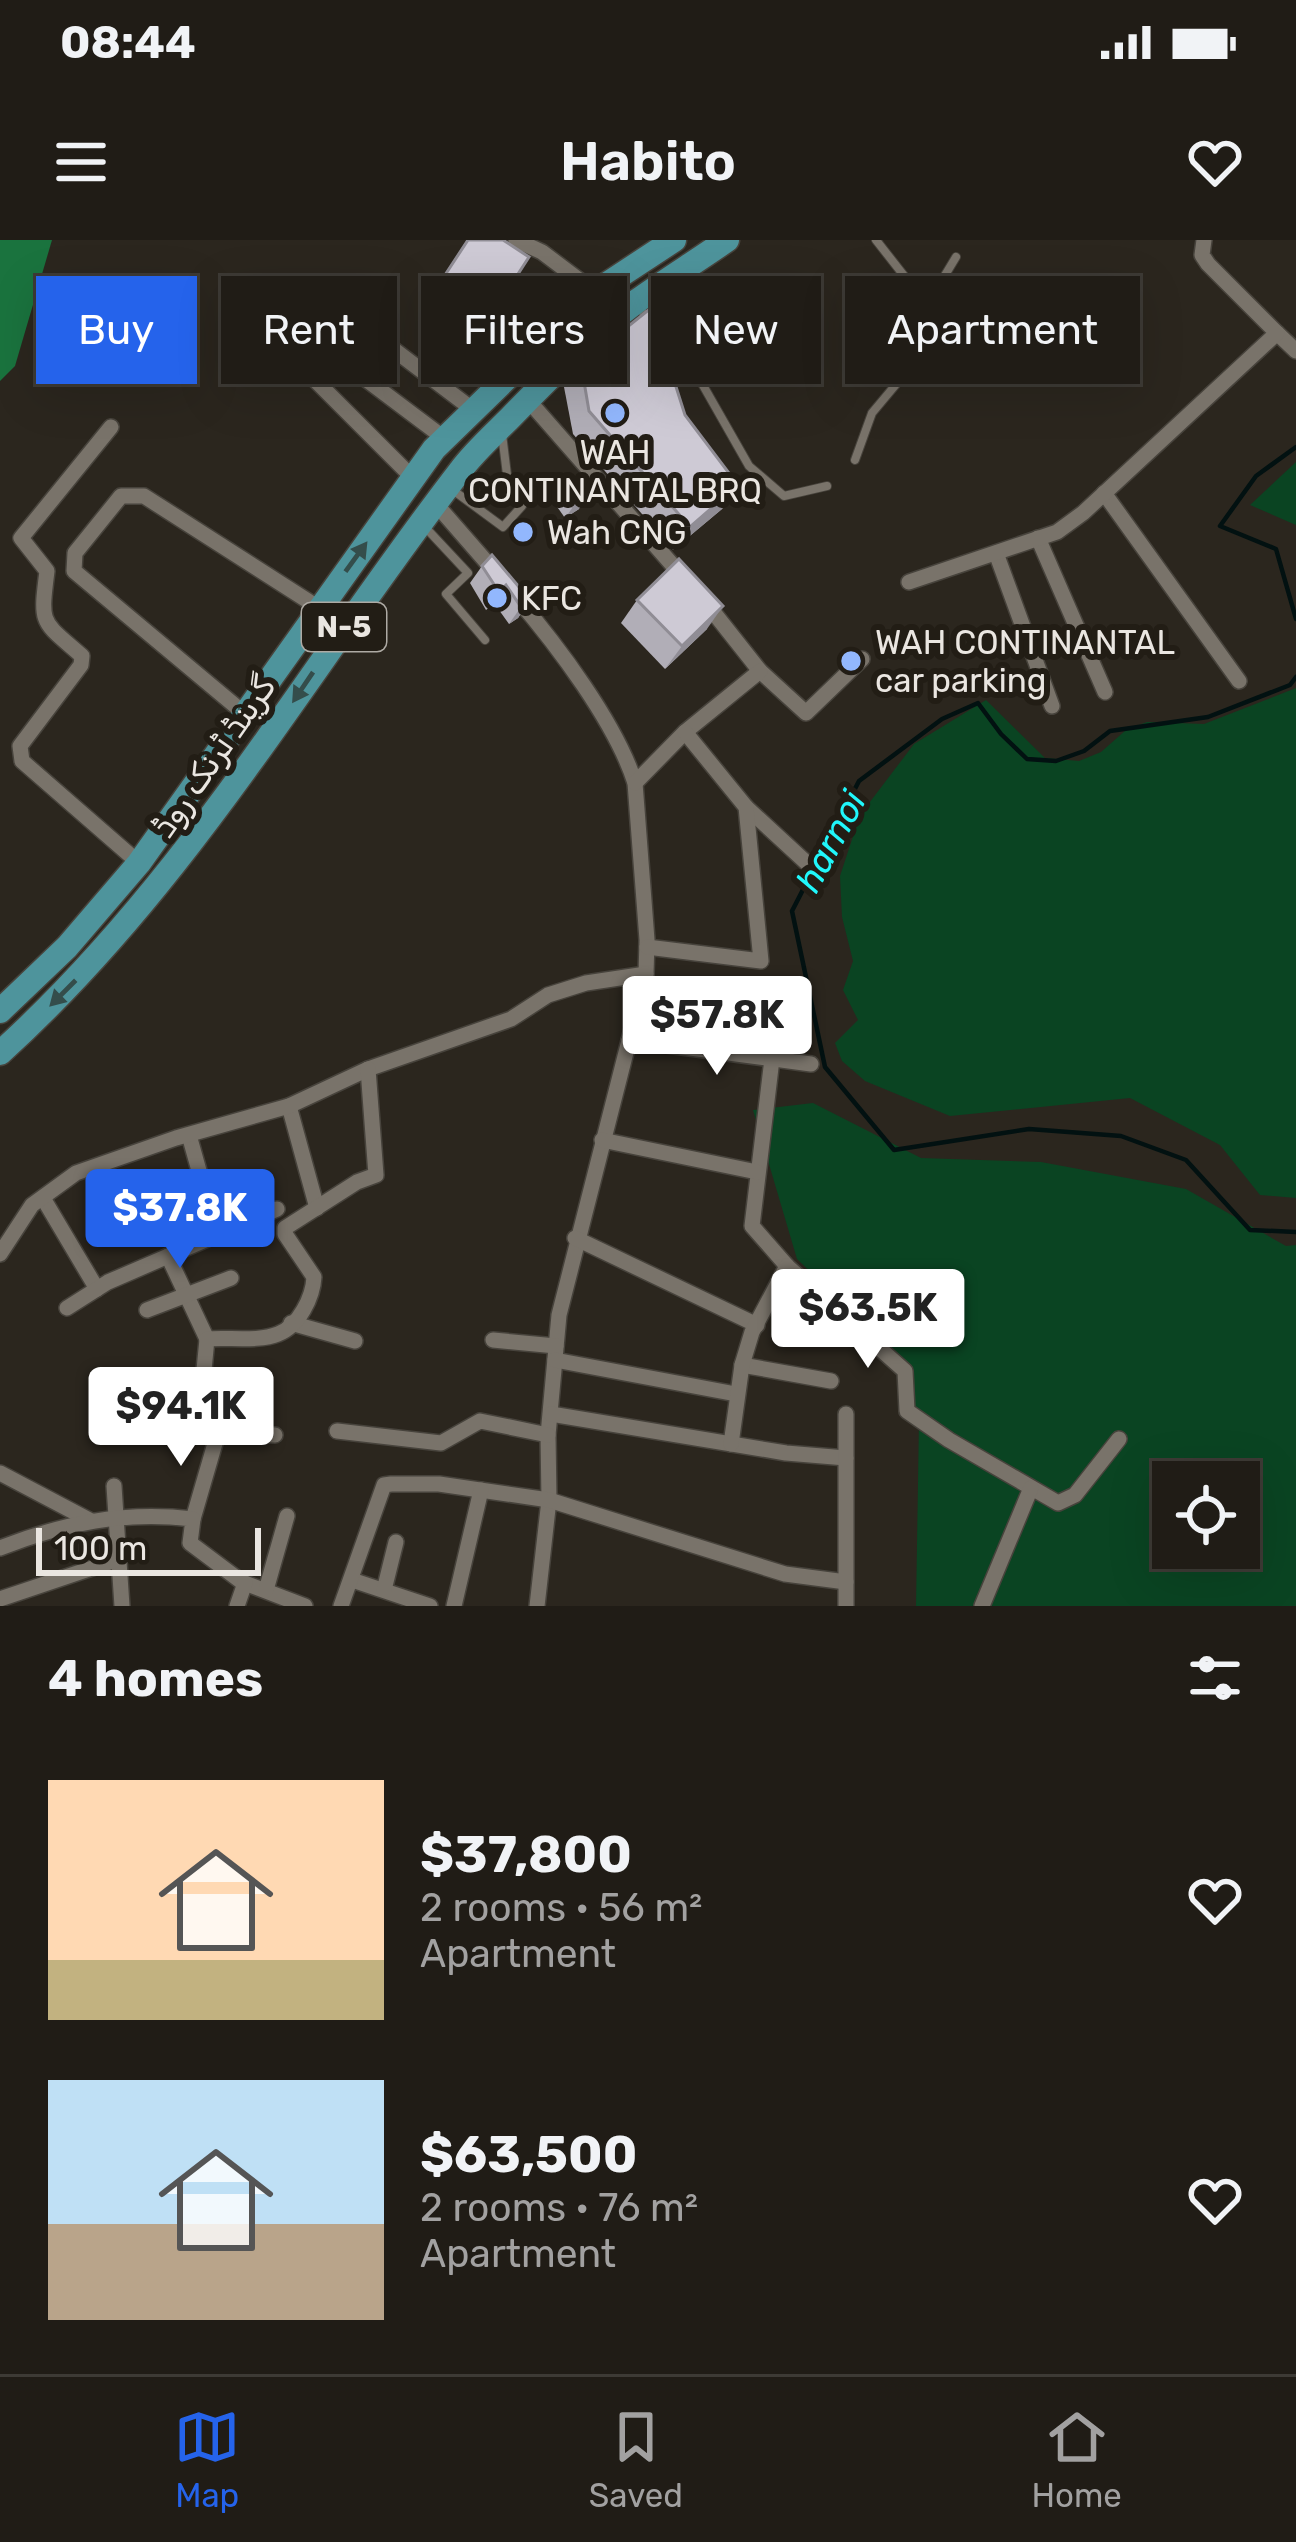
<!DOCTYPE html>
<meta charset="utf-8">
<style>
body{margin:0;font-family:Rubik,Cairo,sans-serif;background:#2d2923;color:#f1f3f6;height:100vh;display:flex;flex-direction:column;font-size:45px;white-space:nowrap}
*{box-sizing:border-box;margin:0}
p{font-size:39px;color:#a2a1a1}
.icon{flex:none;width:66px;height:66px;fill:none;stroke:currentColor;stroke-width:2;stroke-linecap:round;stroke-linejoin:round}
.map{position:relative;height:1366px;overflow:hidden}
.sheet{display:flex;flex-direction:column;background:#201c16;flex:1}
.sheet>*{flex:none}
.banner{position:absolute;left:36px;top:36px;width:1224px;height:108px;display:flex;gap:24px}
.buttons{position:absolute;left:1152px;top:1221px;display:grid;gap:24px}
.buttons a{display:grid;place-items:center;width:108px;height:108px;border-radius:0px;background:#201c16;box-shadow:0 12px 48px #0002,0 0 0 3px #3d3a35;font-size:60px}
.scale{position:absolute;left:36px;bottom:30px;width:225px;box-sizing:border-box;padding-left:12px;border:6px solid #eae6e1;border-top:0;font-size:33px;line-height:42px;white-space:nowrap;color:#eae6e1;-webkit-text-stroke:9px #221d15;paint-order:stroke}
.price{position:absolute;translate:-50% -102px;padding:0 27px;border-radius:12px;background:#fff;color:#222;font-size:39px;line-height:78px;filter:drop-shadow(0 3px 6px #0008)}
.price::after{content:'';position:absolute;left:50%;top:72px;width:36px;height:27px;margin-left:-18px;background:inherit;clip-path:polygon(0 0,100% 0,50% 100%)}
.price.selected{background:#2563eb;color:#fff}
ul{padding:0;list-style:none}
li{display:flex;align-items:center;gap:36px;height:300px;padding:0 48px}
li span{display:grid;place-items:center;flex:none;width:336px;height:240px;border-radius:0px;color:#555}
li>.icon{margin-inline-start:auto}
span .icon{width:144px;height:144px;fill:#fffc;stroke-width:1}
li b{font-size:51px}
h2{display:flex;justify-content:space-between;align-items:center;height:144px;padding:0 48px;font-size:51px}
.pill{padding:0 42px;border-radius:0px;background:#201c16;box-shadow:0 12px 48px #0002,0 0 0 3px #3d3a35;font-size:42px;line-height:108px}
.pill.selected{background:#2563eb;color:#fff}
.status{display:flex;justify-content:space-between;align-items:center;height:84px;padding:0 60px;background:#201c16;direction:ltr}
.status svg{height:33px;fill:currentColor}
header{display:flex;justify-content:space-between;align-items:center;height:156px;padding:0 48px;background:#201c16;font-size:54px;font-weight:600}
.dock{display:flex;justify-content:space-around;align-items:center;height:168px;border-top:3px solid #3d3a35;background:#201c16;font-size:33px;color:#a2a1a1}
.dock a{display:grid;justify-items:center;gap:6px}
.dock .selected{color:#2563eb}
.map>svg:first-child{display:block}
.green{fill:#0a4422;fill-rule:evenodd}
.forest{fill:#1a733e}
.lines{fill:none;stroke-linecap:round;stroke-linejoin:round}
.stream{stroke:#021111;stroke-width:4.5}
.service-casing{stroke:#47433c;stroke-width:10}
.minor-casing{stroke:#47433c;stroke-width:18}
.trunk-casing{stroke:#47433c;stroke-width:27}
.service{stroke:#79736a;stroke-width:8}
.minor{stroke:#79736a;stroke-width:15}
.trunk{stroke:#4e949c;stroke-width:24}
.wall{fill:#b1aeb7}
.shaded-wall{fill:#908d95}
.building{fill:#cecad5;stroke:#908d95;stroke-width:3}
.oneway{fill:#344d4b}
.poi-dot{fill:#92b7fd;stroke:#221d15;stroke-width:4.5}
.labels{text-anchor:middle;stroke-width:12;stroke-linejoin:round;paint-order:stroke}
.shield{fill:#221d15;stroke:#aeaaa4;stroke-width:3}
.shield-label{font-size:30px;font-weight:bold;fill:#eae6e1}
.poi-label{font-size:33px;fill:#eae6e1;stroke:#221d15;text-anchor:start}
.street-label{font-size:33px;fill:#eae6e1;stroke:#221d15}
.water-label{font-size:36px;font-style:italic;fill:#20f7fb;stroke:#221d15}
</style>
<div class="status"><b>08:44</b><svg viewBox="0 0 49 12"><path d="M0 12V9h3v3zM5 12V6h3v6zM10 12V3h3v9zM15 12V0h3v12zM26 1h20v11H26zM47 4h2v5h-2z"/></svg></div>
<header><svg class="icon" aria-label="menu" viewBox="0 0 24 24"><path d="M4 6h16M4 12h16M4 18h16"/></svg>Habito<svg class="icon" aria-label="heart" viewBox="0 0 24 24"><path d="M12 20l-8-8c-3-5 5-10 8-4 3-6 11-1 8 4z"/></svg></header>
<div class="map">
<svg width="1296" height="1366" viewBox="0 0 1296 1366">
<rect width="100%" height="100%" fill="#2b261e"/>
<g class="green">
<polygon points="1296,222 1296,285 1250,265"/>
<polygon points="1296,448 1296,958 1260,955 1220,905 1130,858 950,876 865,841 842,821 835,803 858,780 843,750 853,721 842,677 840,636 860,575 914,504 986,460 1045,518 1079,521 1101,512 1126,490 1147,482 1204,484"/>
<path d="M 813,863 L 921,918 L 1041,922 L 1186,949 L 1286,1006 L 1296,1005 L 1296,1366 L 916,1366 L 919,1181 L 885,1104 L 797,1019 L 753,870 ZM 1173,1242 L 1239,1242 L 1239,1308 L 1173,1308 Z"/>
</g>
<polygon class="forest" points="0,0 52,0 15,126 0,141"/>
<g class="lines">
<g class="stream">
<polyline points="1296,207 1256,236 1220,286 1276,309 1296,379"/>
<polyline points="1296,437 1290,445 1208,477 1110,491 1084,511 1056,521 1027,519 1001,494 978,463 942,479 859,541 792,671 825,827 894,910 1029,889 1121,896 1186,920 1250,990 1296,992"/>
</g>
<defs>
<g id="service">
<polyline points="876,0 927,65"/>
<polyline points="636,63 668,106 696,133 749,226 784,256 827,246"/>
<polyline points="855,220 872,173 898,142 927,65 956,17"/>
<polyline points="450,248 503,287 522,266 508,243 502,194"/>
<polyline points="425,287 468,333 446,354 485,400"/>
</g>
<g id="minor">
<polyline points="516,0 542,12 595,52"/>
<polyline points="355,80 472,169"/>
<polyline points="1277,93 1296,111"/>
<polyline points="269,94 413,238"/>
<polyline points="335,116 444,198"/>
<polyline points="528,160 683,337"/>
<path d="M 111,187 L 21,298 L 47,331 C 40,386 41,380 82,416 L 81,425 L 20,506 L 22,521 L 139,623"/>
<polyline points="1104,253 1239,441"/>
<polyline points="435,263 496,333"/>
<polyline points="1038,298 1105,452"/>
<polyline points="996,313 1052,466"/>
<polyline points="909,342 1057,292 1083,273 1277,93 1208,24 1202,15 1204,0"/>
<path d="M 515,356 C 557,405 616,483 635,543 L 647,700 L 646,734 L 559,1075 L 548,1195 L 549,1260 L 537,1366"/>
<polyline points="703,359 760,431 806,473 862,419"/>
<polyline points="245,474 74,331 75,313 121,256 144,256 319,368"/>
<polyline points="635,543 685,492 760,431"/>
<polyline points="746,567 810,626"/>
<polyline points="647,707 761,721 746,567 685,492"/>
<polyline points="629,800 811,824"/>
<polyline points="772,819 752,986 787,1026 905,1131 907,1171 949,1200 1058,1263 1075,1255 1119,1199"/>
<polyline points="289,866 317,968"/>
<polyline points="189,895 217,995"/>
<polyline points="602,900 757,932"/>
<polyline points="43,958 97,1049"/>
<polyline points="575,998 757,1085"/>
<polyline points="0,1014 32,965 76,933 176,898 289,866 368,829 511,779 548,755 586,743 646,734"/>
<polyline points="168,1016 207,1099"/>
<polyline points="67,1068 108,1042 277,969"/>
<polyline points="147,1070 231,1038"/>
<polyline points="291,1083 355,1101"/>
<polyline points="493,1100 556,1106"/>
<polyline points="555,1120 736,1154"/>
<polyline points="742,1125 831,1141"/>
<polyline points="551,1174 786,1213 846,1218"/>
<polyline points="337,1191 441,1203 480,1181 548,1195"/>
<path d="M 275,1195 L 198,1192 L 207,1099 C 227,1097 259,1102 278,1094 C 299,1086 313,1057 314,1037 L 285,994 L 285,988 L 357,942 L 376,935 L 368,829"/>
<polyline points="731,1204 742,1125 752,1092 787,1026"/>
<polyline points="0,1233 91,1281"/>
<polyline points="114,1246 122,1366"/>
<polyline points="193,1279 218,1193"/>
<path d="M 0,1308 C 64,1283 124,1271 193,1279 L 190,1303 L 242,1342 L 305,1366"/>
<polyline points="352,1340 430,1366"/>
<polyline points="266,1350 287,1276"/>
<polyline points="384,1350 396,1302"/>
<polyline points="0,1359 119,1319"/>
<polyline points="237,1366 245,1343"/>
<polyline points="341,1366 384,1245 391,1244 439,1244 549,1260 785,1334 846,1342"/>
<polyline points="454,1366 481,1250"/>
<polyline points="846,1366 846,1174"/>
<polyline points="982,1366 1031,1248"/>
</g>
<g id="trunk">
<polyline points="0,771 67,707 139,623 434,209 595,52 674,0"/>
<path d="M 0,813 C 188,643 307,429 460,231 C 474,212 493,195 510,178 C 549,138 591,95 637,61 C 666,40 697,21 727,0"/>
</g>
</defs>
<use href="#service" class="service-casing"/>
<use href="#minor" class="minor-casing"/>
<use href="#trunk" class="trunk-casing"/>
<use href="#service" class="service"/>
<use href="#minor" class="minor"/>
<use href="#trunk" class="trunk"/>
</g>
<g class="wall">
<polygon points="467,0 496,68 480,91 429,58"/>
<polygon points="581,124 685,175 738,245 722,269 673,310 573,194 564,147"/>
<polygon points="561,249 579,269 565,278 553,261"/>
<polygon points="482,326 530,360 518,378 509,384 494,363 486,370 470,343"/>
<polygon points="637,360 707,389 665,429 621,383"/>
</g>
<g class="shaded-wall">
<polygon points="738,245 722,269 673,310 690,287"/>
<polygon points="587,257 579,269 565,278 573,267"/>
<polygon points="506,345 494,363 486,370 499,352"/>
<polygon points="530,360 518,378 509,384 521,367"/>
<polygon points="723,366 707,389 665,429 682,406"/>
</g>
<g class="building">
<polygon points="468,0 503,0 529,17 496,68 445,35"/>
<polygon points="651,68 685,175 738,245 690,287 589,171 581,124"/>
<polygon points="575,240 587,257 573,267 561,249"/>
<polygon points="492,315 530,360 521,367 506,345 499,352 482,326"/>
<polygon points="679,319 723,366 682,406 637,360"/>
</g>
<defs><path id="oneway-solid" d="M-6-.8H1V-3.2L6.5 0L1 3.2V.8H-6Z" transform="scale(3)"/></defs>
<g class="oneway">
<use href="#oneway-solid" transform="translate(356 317) rotate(-54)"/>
<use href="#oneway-solid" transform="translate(303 447) rotate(124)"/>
<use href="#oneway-solid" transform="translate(63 753) rotate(135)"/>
</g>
<g class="poi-dot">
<circle cx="615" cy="173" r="12"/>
<circle cx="523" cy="292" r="12"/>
<circle cx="497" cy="358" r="12"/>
<circle cx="851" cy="421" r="12"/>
</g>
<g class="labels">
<rect class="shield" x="302" y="363" width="84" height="48" rx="9"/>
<g class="shield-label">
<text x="344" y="397">N-5</text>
</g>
<g class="poi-label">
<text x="615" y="224" text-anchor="middle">WAH<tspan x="615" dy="38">CONTINANTAL BRQ</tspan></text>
<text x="547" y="304">Wah CNG</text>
<text x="521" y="370">KFC</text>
<text x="875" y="414">WAH CONTINANTAL<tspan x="875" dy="38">car parking</tspan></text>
</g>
<g class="street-label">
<text transform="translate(213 516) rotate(-55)" y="12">گرینڈ ٹرنک روڈ</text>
</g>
<g class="water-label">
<text transform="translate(830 601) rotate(-62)" y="13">harnoi</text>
</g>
</g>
</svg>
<div class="buttons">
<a><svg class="icon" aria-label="locate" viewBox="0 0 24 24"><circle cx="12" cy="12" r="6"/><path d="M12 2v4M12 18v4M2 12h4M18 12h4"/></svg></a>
</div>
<div class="scale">100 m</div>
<b class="price" style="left:717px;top:838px">$57.8K</b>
<b class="price selected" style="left:180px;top:1031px">$37.8K</b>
<b class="price" style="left:868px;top:1131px">$63.5K</b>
<b class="price" style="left:181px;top:1229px">$94.1K</b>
<div class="banner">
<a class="pill selected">Buy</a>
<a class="pill">Rent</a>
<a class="pill">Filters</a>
<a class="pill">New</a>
<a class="pill">Apartment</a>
</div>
</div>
<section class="sheet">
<h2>4 homes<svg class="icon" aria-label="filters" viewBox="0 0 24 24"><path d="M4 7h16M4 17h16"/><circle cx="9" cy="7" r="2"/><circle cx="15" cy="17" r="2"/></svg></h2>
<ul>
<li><span style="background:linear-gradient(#ffd9b3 75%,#c2b280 0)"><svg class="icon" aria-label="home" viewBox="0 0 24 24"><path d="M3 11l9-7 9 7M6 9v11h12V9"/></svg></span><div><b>$37,800</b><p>2 rooms · 56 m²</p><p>Apartment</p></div><svg class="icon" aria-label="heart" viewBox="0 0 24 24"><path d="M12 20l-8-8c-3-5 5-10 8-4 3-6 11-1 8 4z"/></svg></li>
<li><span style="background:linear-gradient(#bfe0f5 60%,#b9a48a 0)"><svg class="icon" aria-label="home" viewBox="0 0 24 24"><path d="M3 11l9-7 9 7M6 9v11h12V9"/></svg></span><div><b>$63,500</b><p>2 rooms · 76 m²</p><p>Apartment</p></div><svg class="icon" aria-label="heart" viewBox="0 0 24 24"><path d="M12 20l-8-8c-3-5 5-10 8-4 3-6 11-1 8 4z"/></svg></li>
</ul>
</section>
<nav class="dock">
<a class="selected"><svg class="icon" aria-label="map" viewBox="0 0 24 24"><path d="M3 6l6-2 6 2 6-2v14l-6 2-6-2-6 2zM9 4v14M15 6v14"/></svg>Map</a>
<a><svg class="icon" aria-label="saved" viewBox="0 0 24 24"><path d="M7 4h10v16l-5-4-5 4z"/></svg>Saved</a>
<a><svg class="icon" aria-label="home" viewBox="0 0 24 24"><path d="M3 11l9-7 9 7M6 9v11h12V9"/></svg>Home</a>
</nav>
